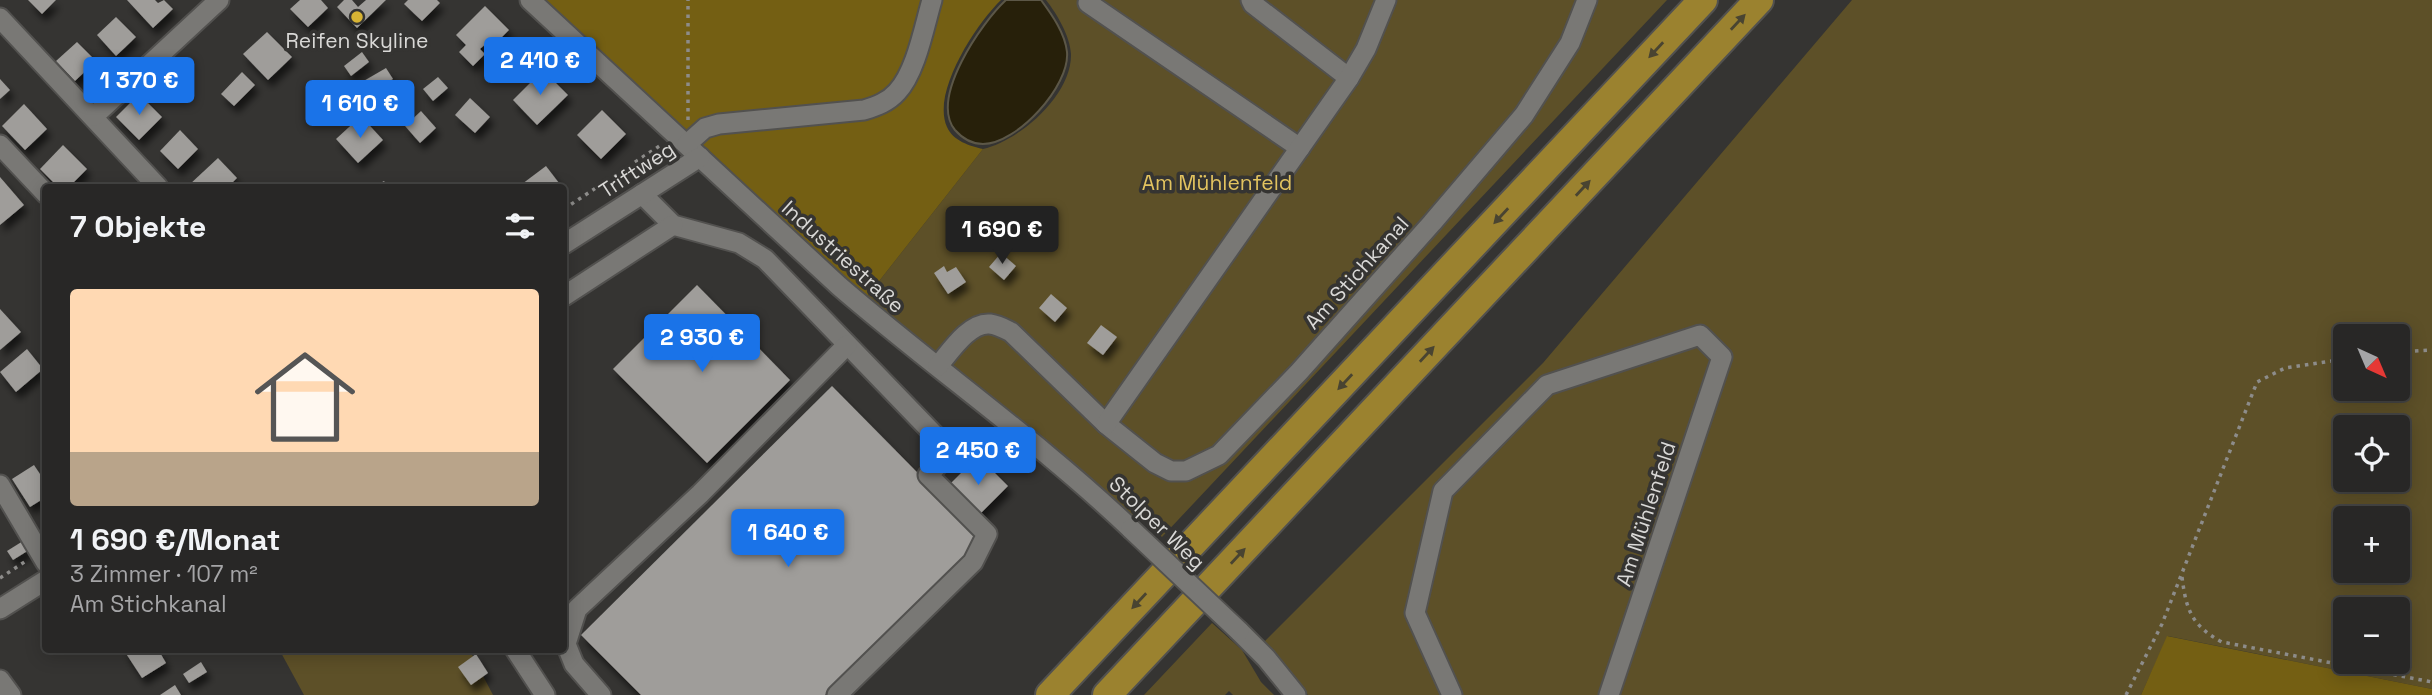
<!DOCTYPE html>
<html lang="de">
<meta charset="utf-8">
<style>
body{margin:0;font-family:"Space Grotesk",sans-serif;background:#302f2e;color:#f1f3f6;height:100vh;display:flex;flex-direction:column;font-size:26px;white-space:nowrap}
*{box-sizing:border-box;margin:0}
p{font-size:23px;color:#a5a5a7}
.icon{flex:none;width:38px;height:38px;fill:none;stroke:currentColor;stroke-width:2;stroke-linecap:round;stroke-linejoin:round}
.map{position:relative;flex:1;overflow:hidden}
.panel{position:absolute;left:42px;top:184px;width:525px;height:469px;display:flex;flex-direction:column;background:#282726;border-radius:7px;box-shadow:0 4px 18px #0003,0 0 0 2px #444443}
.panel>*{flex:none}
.needle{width:46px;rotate:136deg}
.controls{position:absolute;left:2333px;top:324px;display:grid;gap:14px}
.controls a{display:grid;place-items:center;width:77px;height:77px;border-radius:7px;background:#282726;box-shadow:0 4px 18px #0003,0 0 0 2px #444443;font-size:35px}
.price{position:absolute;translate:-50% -60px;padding:0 16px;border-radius:7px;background:#1a73e8;color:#fff;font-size:23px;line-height:46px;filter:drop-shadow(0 2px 4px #0008)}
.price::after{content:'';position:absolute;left:50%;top:42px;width:21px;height:16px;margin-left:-10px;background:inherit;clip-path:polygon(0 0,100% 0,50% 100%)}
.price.on{background:#222;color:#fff}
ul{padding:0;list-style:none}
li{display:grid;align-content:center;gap:14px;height:371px;padding:0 28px}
li span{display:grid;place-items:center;height:217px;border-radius:7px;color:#555}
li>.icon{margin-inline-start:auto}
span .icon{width:126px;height:126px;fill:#fffc;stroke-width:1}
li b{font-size:30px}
h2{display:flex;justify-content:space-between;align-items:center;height:84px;padding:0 28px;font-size:30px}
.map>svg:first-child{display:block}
.green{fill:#5d5028;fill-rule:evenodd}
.forest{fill:#745f13}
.water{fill:#27200a;stroke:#5c5747;stroke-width:2}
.building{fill:#9f9d9a;filter:url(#shadow)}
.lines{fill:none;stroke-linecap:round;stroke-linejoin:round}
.minor-casing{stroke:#52514f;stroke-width:23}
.highway-casing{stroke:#52514f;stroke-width:32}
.path{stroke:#8d8c8a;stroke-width:3.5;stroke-dasharray:3.5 5;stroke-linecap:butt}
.minor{stroke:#797875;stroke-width:19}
.highway{stroke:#9b822f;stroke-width:28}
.minor-bridge-casing{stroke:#52514f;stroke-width:23;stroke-linecap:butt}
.minor-bridge{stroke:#797875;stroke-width:19}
.oneway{fill:#494431}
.poi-dot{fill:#d8b434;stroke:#353432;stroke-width:2.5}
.labels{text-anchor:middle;stroke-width:7;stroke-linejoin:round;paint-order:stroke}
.poi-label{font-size:21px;fill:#d9d8d6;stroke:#353432}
.street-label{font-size:21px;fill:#d9d8d6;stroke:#353432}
.park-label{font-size:21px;fill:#e2c35f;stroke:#353432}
</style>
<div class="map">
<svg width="2432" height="695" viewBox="0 0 2432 695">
<defs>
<filter id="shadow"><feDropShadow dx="4" dy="7" stdDeviation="3.5" flood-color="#0009"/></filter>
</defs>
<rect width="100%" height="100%" fill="#353432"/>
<g class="green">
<path d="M 1046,0 L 1667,0 L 1162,537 L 1141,518 L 1134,524 L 865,299 L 983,149 C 1019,141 1072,95 1071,54 C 1070,36 1057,14 1046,0 Z"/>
<path d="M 1852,0 L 2432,0 L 2432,689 L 2168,636 L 2141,695 L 1308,695 L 1264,642 L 1543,363 ZM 2345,336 L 2398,336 L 2398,388 L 2345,388 ZM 2345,427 L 2398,427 L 2398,480 L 2345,480 ZM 2345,518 L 2398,518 L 2398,570 L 2345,570 ZM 2345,609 L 2398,609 L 2398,662 L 2345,662 Z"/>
<polygon points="1212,623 1242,650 1261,682 1274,695 1233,695 1229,691 1225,695 1144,695"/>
<polygon points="279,649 469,649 493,695 304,695"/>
</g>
<g class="forest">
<path d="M 543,0 L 1001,0 C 977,23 931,92 947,127 C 953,141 970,146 983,149 L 865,299 L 718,159 Z"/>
<polygon points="2167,636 2432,689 2432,695 2141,695"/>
</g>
<path class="water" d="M 1006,0 L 1041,0 C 1052,15 1065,33 1067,52 C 1070,86 1017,144 983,144 C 972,144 962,138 955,130 C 929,98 982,22 1006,0 Z"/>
<g class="building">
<polygon points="28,0 56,0 42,14"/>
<polygon points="127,0 155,0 158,3 164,0 173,9 153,28"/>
<polygon points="300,0 321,0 328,8 308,27 290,9"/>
<polygon points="344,0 352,0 358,7 366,0 386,0 357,28 337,7"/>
<polygon points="408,0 437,0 440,3 422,21 404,4"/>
<polygon points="485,6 509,30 493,46 489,41 480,49 485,54 473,66 459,52 466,45 456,35"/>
<polygon points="116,17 136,37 116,56 97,35"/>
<polygon points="267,32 292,57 268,80 243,54"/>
<polygon points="77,42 96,61 75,81 56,61"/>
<polygon points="362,52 369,62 351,76 344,66"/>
<polygon points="386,68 393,79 369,93 362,82"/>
<polygon points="543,70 568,95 537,125 513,100"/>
<polygon points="242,72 255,85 234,106 221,94"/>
<polygon points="438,77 448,88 433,101 423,89"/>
<polygon points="0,79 10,90 0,99"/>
<polygon points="139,94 162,117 139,140 116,117"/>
<polygon points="470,98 490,117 475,133 455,115"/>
<polygon points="24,104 47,129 25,150 2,126"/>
<polygon points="602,110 626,134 601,159 577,135"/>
<polygon points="421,111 436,128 420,143 405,126"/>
<polygon points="361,116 383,140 358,163 336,139"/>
<polygon points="180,130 198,149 178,169 160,151"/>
<polygon points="63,145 87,169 69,187 58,187 40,169"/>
<polygon points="218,158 237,178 228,187 191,187 189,185"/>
<polygon points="546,166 562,187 525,187 522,184"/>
<polygon points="0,177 24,205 0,225"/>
<polygon points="384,181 388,187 373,187"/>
<polygon points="1001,253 1016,266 1004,280 989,267"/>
<polygon points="944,266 947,272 956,267 966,282 948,294 934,273"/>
<polygon points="697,285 790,380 707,463 613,369"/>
<polygon points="1051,294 1067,308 1055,322 1039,308"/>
<polygon points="0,309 21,332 0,350"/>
<polygon points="1101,325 1117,337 1103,355 1087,343"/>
<polygon points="27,349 43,369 16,392 0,372"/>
<polygon points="832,386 983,539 825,695 641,695 581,635"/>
<polygon points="978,456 1008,486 977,517 947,487"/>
<polygon points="34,465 46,483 46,497 30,507 12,479"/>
<polygon points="23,541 29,550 13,560 7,551"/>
<polygon points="123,649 158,649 166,663 142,678"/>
<polygon points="476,654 488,673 471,685 458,667"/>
<polygon points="201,662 207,672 189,683 183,674"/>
<polygon points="175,685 181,695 160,695"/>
</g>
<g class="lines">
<defs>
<g id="minor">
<path d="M 530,0 L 839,286 C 935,369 1039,441 1131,529"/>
<polyline points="1251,0 1253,4 1349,78"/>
<polyline points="1088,3 1300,148"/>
<polyline points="0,18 158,187"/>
<polyline points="94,116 219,0"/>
<path d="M 687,144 L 705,128 L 719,124 L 864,110 C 877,106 888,102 897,92 C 916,72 924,27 932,0"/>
<polyline points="0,145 46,194"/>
<polyline points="642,194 673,225 739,243 765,259 951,452 928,475 987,534 973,562 837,695"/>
<polyline points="564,244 700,157"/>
<polyline points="564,296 673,225"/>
<path d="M 938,366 C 950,352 969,322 990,324 C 998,325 1005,329 1011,332 L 1106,424 L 1155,463 L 1171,471 L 1186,471 L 1219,455 L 1299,372 L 1432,223 L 1524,115 L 1570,43 L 1587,0"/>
<polyline points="1106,424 1349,78 1366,49 1386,0"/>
<polyline points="0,485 46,563"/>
<polyline points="0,609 46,580"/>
<polyline points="1239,631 1266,658 1296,695"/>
<polyline points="515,649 545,695"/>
<polyline points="0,680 11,695"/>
<polyline points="601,695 574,664 566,644 577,609 700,494 847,345"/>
<polyline points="1452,695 1415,613 1443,491 1547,385 1700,335 1722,357 1609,695"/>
</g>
<g id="highway">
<polyline points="1050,695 1703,0"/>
<polyline points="1107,695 1759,0"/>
</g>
</defs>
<use href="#minor" class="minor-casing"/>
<use href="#highway" class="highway-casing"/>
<g class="path">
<polyline points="688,120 688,0"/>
<polyline points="564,209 661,145"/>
<polyline points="2398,352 2432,350"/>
<path d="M 2182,577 C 2186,610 2192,626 2222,642 L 2432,682"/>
<polyline points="0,578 26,561"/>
<polyline points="2126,695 2162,624 2257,382 2285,368 2345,359"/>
</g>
<use href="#minor" class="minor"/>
<use href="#highway" class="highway"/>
<defs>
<polyline id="minor-bridge" points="1131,529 1239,631"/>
</defs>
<use href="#minor-bridge" class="minor-bridge-casing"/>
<use href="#minor-bridge" class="minor-bridge"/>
</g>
<defs><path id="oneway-solid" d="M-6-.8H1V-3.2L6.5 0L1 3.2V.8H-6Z" transform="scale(1.75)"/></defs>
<g class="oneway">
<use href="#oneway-solid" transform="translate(1738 22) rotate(-47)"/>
<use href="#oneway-solid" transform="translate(1656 50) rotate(133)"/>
<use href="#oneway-solid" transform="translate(1583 188) rotate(-47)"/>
<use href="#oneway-solid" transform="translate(1501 216) rotate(133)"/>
<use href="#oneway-solid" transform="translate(1427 354) rotate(-47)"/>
<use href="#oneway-solid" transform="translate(1345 382) rotate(133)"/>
<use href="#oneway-solid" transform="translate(1238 556) rotate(-47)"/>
<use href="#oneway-solid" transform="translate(1139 601) rotate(133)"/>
</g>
<circle class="poi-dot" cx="357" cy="17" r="7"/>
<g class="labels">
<g class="poi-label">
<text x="357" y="48">Reifen Skyline</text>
</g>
<g class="street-label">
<text transform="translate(637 170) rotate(-33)" y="7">Triftweg</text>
<text transform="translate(843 257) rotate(42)" y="7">Industriestraße</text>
<text transform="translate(1357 273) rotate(-48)" y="7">Am Stichkanal</text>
<text transform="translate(1646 514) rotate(-72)" y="7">Am Mühlenfeld</text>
<text transform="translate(1157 523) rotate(44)" y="7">Stolper Weg</text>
</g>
<g class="park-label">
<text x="1217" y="190">Am Mühlenfeld</text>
</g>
</g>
</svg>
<div class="controls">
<a><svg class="needle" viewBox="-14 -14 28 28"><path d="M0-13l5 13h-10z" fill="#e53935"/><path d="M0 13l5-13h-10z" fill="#a5a5a7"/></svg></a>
<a><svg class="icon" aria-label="locate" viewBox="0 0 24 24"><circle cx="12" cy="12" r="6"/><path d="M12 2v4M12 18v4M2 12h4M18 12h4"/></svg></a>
<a>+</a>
<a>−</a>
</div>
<b class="price" style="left:540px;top:97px">2 410 €</b>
<b class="price" style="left:139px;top:117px">1 370 €</b>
<b class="price" style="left:360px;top:140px">1 610 €</b>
<b class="price on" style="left:1002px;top:266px">1 690 €</b>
<b class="price" style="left:702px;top:374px">2 930 €</b>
<b class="price" style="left:978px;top:487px">2 450 €</b>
<b class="price" style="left:788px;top:569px">1 640 €</b>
<section class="panel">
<h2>7 Objekte<svg class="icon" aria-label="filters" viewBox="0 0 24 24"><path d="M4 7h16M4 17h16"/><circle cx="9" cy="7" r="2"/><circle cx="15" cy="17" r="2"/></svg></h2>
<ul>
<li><span style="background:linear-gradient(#ffd9b3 75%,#b9a48a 0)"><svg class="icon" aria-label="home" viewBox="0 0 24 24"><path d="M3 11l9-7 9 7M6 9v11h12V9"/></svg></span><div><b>1 690 €/Monat</b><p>3 Zimmer · 107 m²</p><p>Am Stichkanal</p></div></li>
</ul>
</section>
</div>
